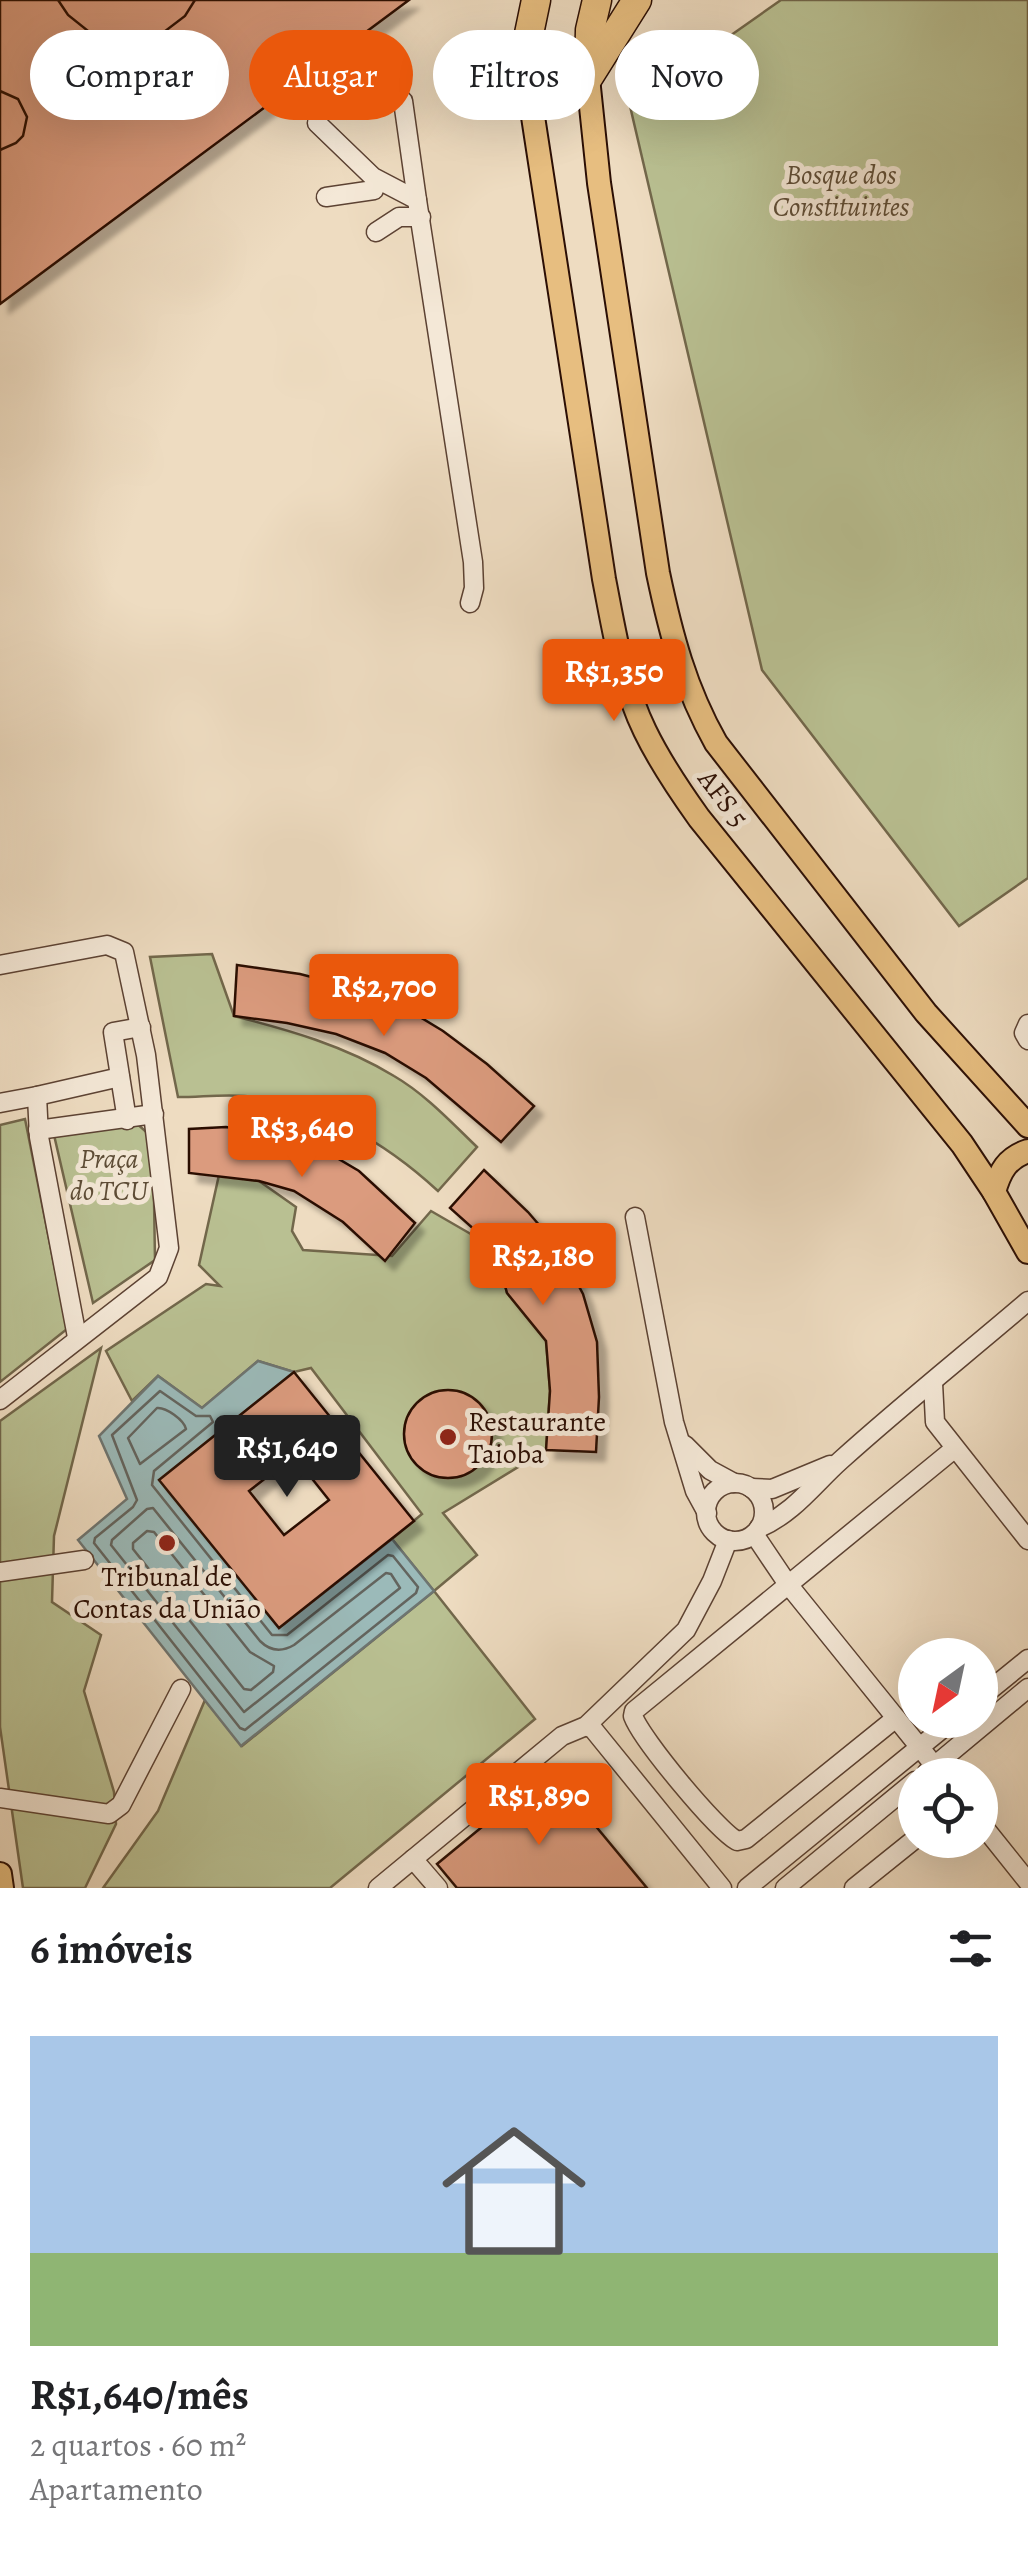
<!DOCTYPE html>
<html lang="pt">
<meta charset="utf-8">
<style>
body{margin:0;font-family:Alegreya,serif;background:#f2f2f2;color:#202124;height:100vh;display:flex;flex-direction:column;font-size:38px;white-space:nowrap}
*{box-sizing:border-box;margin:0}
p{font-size:32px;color:#757577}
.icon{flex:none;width:55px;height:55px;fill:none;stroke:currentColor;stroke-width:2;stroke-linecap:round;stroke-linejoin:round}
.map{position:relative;height:1888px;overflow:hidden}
.side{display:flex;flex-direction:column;background:#fff;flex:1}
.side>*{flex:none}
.banner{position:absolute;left:30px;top:30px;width:970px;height:90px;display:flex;gap:20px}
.needle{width:65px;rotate:213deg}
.buttons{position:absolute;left:898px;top:1638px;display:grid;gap:20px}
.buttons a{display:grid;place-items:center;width:100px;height:100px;border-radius:50%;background:#fff;box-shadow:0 10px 40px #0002;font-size:50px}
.price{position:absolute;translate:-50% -85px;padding:0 22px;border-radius:10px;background:#ea580c;color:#fff;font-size:32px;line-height:65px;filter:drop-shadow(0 2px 5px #0008)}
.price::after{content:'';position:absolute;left:50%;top:60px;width:30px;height:22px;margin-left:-15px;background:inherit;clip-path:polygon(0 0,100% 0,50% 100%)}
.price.selected{background:#222;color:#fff}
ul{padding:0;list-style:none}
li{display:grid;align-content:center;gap:20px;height:530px;padding:0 30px}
li span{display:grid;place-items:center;height:310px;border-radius:0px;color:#555}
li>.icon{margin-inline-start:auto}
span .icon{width:180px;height:180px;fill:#fffc;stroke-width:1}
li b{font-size:42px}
h2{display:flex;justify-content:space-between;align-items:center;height:120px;padding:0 30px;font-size:42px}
.chip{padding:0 35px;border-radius:45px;background:#fff;box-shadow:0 10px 40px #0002;font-size:35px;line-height:90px}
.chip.selected{background:#ea580c;color:#fff}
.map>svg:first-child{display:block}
.green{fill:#b9c092;stroke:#72674b;stroke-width:2.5}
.water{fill:#9bbab9;stroke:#6e7571;stroke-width:2.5}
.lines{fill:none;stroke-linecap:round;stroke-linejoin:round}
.shore{stroke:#63645e;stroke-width:2.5}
.building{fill:#db9b7e;stroke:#2b0e04;stroke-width:2.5;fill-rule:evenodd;filter:url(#shadow)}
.minor-casing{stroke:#5c4233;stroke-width:21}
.major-casing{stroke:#2b0e04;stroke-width:26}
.highway-casing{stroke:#2b0e04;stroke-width:31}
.minor{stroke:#f4e8d7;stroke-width:18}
.major{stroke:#e7be80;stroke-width:22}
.highway{stroke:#e7be80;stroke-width:28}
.poi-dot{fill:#8f2418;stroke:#f4e8d7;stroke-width:4}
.labels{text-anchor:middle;stroke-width:10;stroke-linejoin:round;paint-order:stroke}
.park-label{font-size:28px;font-style:italic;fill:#5d4c36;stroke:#f4e8d7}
.street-label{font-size:28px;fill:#2b0e04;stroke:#f4e8d7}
.poi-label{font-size:28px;fill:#2b0e04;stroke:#f4e8d7;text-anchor:start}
</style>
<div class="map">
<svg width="1028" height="1888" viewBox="0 0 1028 1888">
<defs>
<filter id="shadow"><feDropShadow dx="9" dy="9" stdDeviation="2.5" flood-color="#0004"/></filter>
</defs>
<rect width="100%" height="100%" fill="#eedcc1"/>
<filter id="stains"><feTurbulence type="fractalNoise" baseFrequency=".002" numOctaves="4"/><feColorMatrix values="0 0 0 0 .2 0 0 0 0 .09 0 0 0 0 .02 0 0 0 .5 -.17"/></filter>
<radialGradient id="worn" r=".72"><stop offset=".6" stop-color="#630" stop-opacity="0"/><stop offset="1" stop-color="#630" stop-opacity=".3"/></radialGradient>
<g class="green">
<polygon points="781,0 1028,0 1028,878 959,926 762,670 630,106"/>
<path d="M 212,954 L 234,1016 C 289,1030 345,1046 394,1076 C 425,1094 451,1122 477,1147 L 438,1191 C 386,1143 327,1108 256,1097 C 231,1093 203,1097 178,1097 L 150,957 Z"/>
<polygon points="25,1119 67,1329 0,1382 0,1125"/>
<polygon points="134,1121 153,1138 155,1260 93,1303 54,1135"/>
<polygon points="219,1175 259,1181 296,1207 292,1231 303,1250 392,1256 431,1211 495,1248 507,1293 546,1341 550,1391 546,1450 443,1513 477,1555 434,1591 535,1719 330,1888 103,1888 158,1811 205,1700 242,1746 434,1591 392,1539 422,1514 311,1368 294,1372 258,1361 202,1408 158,1376 132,1401 106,1351 206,1284 220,1286 199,1265"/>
<polygon points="101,1348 54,1536 52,1602 101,1635 84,1691 114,1792 116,1824 85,1888 23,1888 0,1727 0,1421"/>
</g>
<polygon class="water" points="258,1361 294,1372 160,1480 279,1628 392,1539 434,1591 241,1746 78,1540 127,1499 99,1436 158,1376 202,1408"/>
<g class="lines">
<g class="shore">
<polygon points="160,1391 196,1416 210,1416 213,1422 154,1471 152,1485 272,1635 287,1635 388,1555 393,1556 418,1587 416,1593 245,1730 240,1728 94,1543 95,1538 133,1507 137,1500 112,1435"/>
<path d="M 157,1408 C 166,1407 184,1420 186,1429 L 140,1464 L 128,1438 Z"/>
<path d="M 153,1508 L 260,1641 C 270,1651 282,1652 294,1645 L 386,1573 L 391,1574 L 400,1588 L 244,1712 L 111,1545 L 112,1540 L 147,1509 Z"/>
<polygon points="147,1531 154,1532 250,1652 274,1666 273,1672 251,1690 244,1689 133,1549 133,1543"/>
</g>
</g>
<g class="building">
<polygon points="0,0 409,0 0,304"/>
<polygon points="58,0 195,0 185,16 164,32 139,40 113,40 88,31 68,15"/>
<polygon points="0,91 18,99 27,117 23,136 16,143 0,150"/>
<polygon points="237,965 300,974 354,988 400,1005 443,1031 487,1064 534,1106 501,1142 426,1078 385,1053 336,1034 287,1023 234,1016"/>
<polygon points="226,1127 292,1138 325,1151 359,1171 415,1223 385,1261 343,1222 294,1191 259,1181 189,1173 189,1129"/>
<polygon points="484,1170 528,1212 558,1247 583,1294 597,1342 599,1397 596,1452 546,1450 550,1391 546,1341 507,1293 495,1248 450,1208"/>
<path d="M 294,1372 L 414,1521 L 279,1628 L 159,1480 ZM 294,1456 L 329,1500 L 284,1535 L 249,1491 Z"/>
<circle cx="448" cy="1434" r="44"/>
<polygon points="550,1771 647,1888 457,1888 437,1864"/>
</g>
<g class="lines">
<defs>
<g id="minor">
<polyline points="403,101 417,200"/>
<polyline points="317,123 373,177 417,200 473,562 474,588 470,603"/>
<polyline points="326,197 374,190"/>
<polyline points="376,232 399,217 421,217"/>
<polyline points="0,965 107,945 124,952 146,1055 169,1248 158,1277 0,1400"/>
<polyline points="1028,1024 1024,1033 1028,1040"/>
<polyline points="37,1096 120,1077"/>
<polyline points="0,1103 37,1096 39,1137 77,1337"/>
<polyline points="127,1120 113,1032 141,1027"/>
<polyline points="38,1130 154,1114"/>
<polyline points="635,1217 674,1422 695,1491 707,1513"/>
<polyline points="933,1383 935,1422 1028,1540"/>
<polyline points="685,1445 710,1470 734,1483"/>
<circle cx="735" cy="1512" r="29"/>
<polyline points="751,1488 772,1489 830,1465"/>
<path d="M 759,1528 C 794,1513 814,1484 841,1460 C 902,1405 966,1354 1028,1301"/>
<polyline points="754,1534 787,1583 942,1775"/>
<polyline points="0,1572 84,1560"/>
<polyline points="980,1698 1028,1659"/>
<path d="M 896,1718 L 746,1839 L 737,1841 C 716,1829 642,1740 633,1716 L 634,1711 L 954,1449"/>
<polyline points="586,1726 593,1729 722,1888"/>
<polyline points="927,1772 1028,1688"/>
<polyline points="0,1798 109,1814 121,1805 181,1689"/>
<polyline points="980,1822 1028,1882"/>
<polyline points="413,1859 438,1888"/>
<polyline points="378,1888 562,1736 586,1726 686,1630 712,1581 728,1540"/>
<polyline points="747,1888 953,1720"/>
<polyline points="785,1888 915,1781"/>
<polyline points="854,1888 915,1839"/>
</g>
<g id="major">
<path d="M 524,58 L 604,579 C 614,630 622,684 645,731 C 660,762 679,790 699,818 L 962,1144 L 994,1192 L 1028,1252"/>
<path d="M 588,78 L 599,183 L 658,573 C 671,635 685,688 716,743 L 926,1013 L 1028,1126"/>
<path d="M 994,1192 C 1000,1171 1007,1158 1028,1151"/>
<polyline points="0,1874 2,1888"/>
</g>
<g id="highway">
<polyline points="524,58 536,0"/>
<polyline points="589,71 590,30 597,0"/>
<polyline points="588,78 637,0"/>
</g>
</defs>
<use href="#minor" class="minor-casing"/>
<use href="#major" class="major-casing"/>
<use href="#highway" class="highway-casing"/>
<use href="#minor" class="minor"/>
<use href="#major" class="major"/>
<use href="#highway" class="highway"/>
</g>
<g class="poi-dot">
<circle cx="448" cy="1437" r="10"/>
<circle cx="167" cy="1543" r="10"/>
</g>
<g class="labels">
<g class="park-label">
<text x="841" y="184">Bosque dos<tspan x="841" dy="32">Constituintes</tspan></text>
<text x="109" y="1168">Praça<tspan x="109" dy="32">do TCU</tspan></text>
</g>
<g class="street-label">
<text transform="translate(724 798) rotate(53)" y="10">AFS 5</text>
</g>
<g class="poi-label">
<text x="468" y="1431">Restaurante<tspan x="468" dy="32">Taioba</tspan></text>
<text x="167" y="1586" text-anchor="middle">Tribunal de<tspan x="167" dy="32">Contas da União</tspan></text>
</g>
</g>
<rect width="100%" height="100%" filter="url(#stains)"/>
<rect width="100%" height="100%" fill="url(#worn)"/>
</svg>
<div class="buttons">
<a><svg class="needle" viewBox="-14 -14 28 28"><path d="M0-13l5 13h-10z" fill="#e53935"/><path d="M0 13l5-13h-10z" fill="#757577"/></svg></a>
<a><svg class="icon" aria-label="locate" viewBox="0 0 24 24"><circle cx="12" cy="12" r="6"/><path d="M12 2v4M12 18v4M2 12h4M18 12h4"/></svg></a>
</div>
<b class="price" style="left:614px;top:724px">R$1,350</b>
<b class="price" style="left:384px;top:1039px">R$2,700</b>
<b class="price" style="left:302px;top:1180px">R$3,640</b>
<b class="price" style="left:543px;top:1308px">R$2,180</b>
<b class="price selected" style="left:287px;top:1500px">R$1,640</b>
<b class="price" style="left:539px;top:1848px">R$1,890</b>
<div class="banner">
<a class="chip">Comprar</a>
<a class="chip selected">Alugar</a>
<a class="chip">Filtros</a>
<a class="chip">Novo</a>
</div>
</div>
<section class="side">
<h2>6 imóveis<svg class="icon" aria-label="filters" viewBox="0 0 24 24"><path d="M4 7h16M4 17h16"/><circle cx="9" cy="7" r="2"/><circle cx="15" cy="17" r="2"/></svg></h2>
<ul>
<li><span style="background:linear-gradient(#a9c7e8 70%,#8fb573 0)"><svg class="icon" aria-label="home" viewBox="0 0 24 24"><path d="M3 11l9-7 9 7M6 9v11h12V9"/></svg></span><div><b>R$1,640/mês</b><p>2 quartos · 60 m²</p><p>Apartamento</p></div></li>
</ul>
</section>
